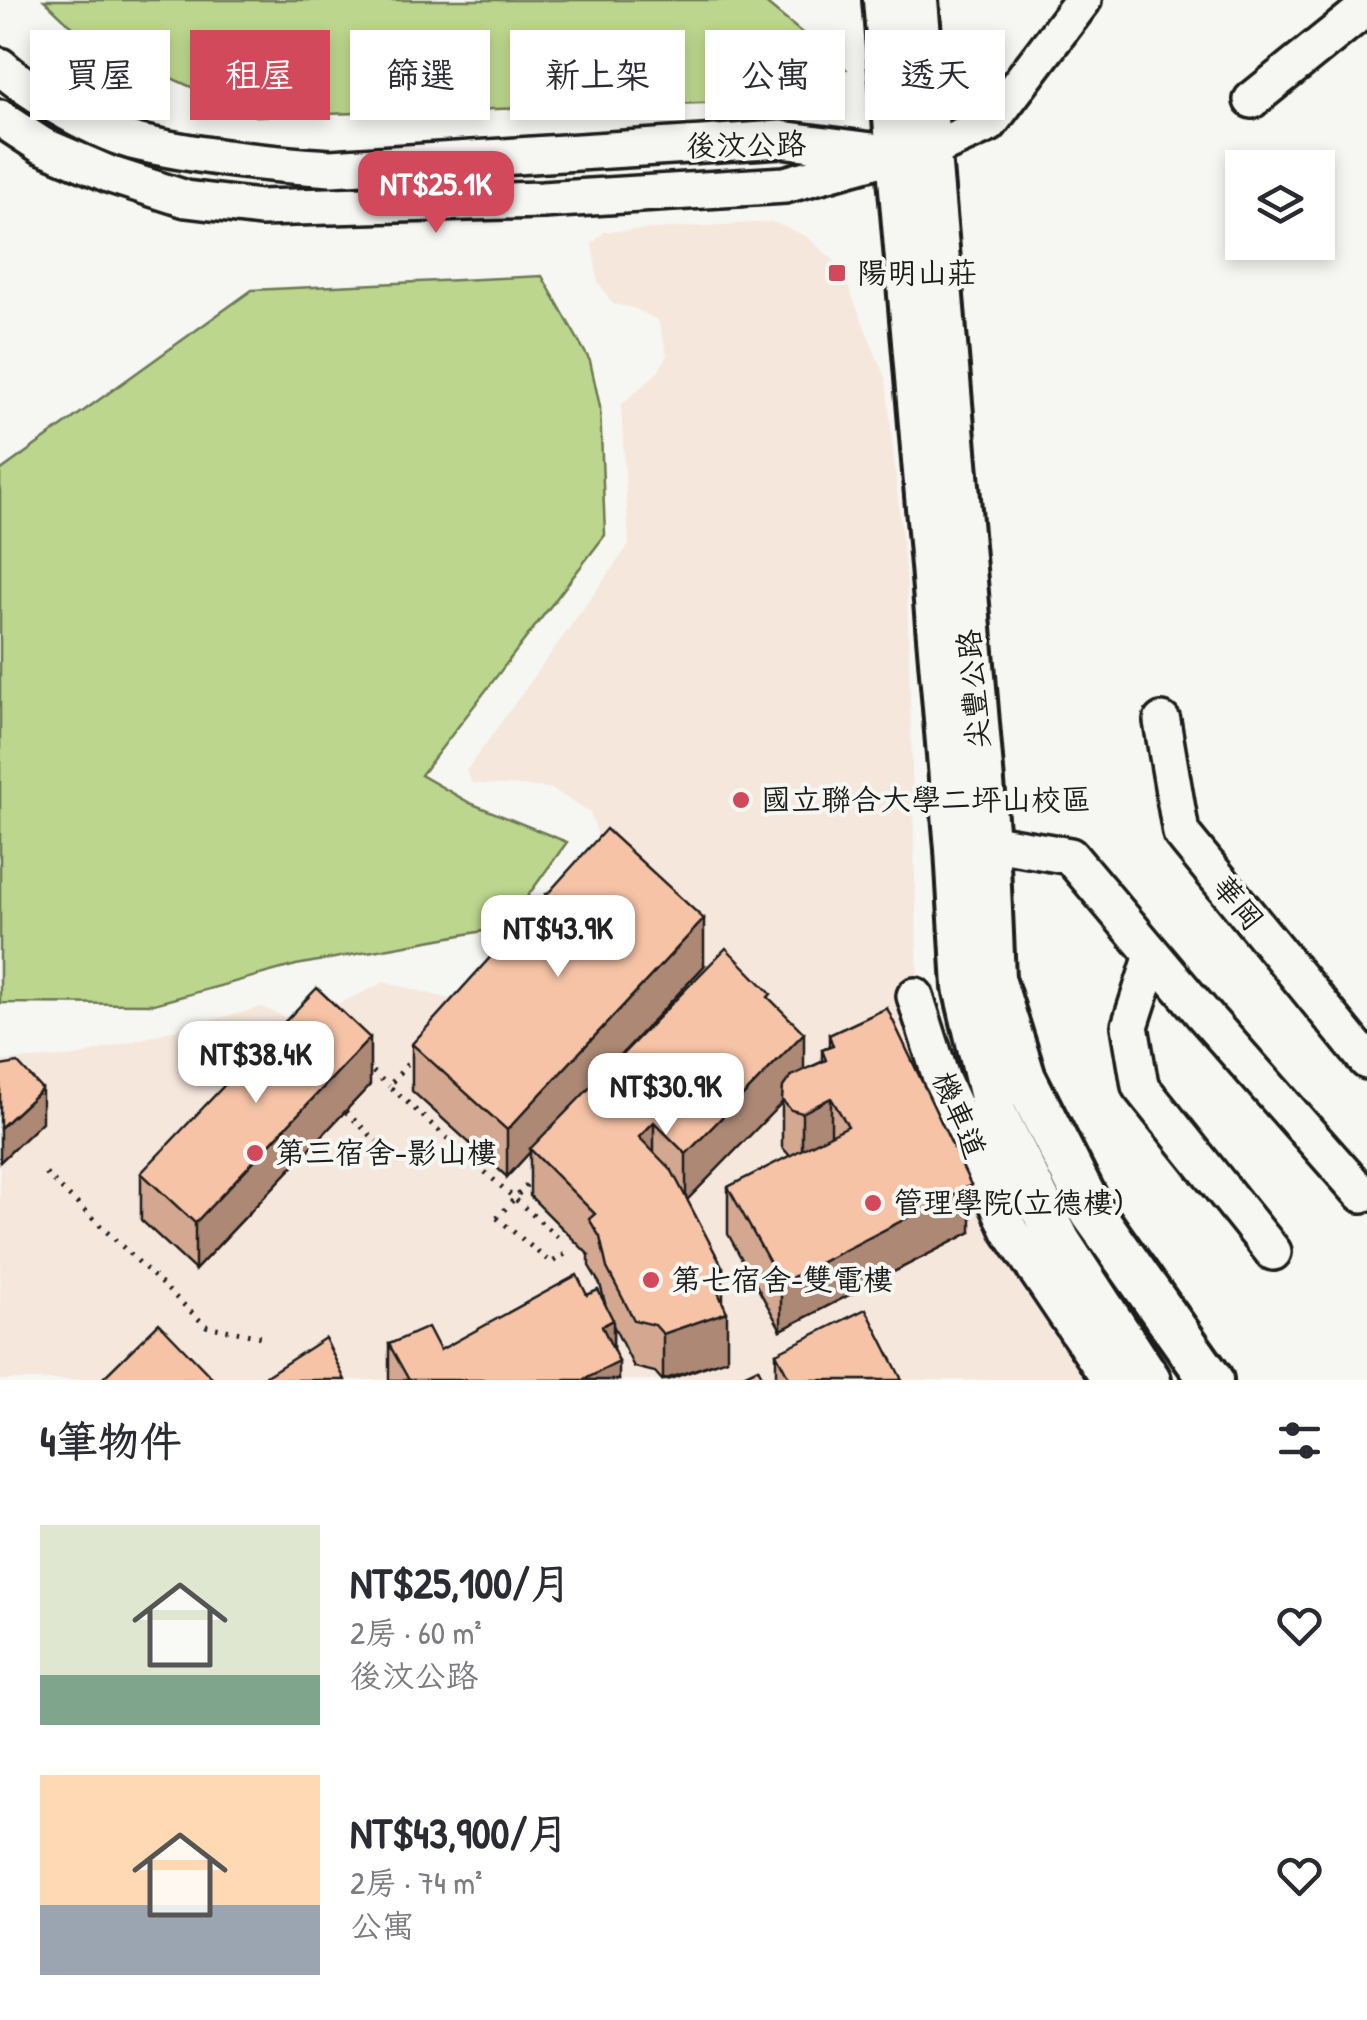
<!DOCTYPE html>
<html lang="zh-TW">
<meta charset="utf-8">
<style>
body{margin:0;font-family:"Patrick Hand","LXGW WenKai TC",sans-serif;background:#f2f2f3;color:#2b2b33;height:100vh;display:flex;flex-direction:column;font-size:38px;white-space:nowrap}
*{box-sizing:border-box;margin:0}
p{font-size:32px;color:#7c7c81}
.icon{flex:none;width:55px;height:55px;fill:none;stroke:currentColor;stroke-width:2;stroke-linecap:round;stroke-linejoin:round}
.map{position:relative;height:1380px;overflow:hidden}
.panel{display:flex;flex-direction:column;background:#fff;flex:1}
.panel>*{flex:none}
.top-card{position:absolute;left:30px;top:30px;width:1308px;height:90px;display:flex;gap:20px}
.fabs{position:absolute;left:1225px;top:150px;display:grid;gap:20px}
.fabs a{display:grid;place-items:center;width:110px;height:110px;border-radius:0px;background:#fff;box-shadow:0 5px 15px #0003;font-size:50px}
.price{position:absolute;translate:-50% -85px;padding:0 22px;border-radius:20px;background:#fff;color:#222;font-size:32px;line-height:65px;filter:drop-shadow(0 2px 5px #0008)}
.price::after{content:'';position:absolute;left:50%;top:60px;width:30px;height:22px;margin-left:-15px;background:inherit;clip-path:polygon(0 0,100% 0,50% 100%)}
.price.active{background:#d1495b;color:#fff}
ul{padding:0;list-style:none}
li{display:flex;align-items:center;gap:30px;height:250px;padding:0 40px}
li span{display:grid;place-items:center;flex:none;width:280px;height:200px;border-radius:0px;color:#555}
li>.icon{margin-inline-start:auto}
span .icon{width:120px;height:120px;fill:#fffc;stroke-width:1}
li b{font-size:42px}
h2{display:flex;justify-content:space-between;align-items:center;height:120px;padding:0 40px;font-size:42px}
.tag{padding:0 35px;border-radius:0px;background:#fff;box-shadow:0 5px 15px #0003;font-size:35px;line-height:90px}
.tag.active{background:#d1495b;color:#fff}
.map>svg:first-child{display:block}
.built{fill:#f6e7dc}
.green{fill:#bcd68d;stroke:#6c7954;stroke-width:2.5}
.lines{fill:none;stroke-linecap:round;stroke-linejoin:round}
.minor-casing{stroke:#1c1c1c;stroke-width:42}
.major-casing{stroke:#1c1c1c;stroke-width:50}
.path{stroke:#1c1c1c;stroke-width:5;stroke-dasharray:2.5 8;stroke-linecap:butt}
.minor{stroke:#f6f6f2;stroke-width:35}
.major{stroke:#f6f6f2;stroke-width:42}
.path-bridge{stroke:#1c1c1c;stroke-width:5;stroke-dasharray:2.5 8;stroke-linecap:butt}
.wall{fill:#d4a890;stroke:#1c1c1c;stroke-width:2.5}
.shaded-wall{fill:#ac8875;stroke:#1c1c1c;stroke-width:2.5}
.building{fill:#f6c3a7;stroke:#1c1c1c;stroke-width:2.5}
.poi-dot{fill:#d1495b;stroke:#f6f6f2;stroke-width:4}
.labels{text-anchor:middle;stroke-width:8;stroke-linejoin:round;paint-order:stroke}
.street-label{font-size:30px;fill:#1c1c1c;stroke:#f6f6f2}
.poi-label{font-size:30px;fill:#1c1c1c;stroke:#f6f6f2;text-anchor:start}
</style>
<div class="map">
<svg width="1367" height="1380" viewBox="0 0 1367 1380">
<rect width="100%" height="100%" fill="#f6f6f2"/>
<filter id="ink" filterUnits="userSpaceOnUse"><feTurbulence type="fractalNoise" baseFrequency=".01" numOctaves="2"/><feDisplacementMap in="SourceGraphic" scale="20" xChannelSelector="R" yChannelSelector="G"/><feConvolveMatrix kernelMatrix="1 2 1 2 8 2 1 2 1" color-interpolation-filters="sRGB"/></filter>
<g filter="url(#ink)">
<polygon class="built" points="772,222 806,236 840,266 886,380 907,587 918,983 1027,1237 1126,1380 0,1380 0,1061 77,1056 262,1007 297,1023 385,982 457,1001 602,849 590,812 550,788 472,783 466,771 629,545 621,405 658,372 667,355 658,320 633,308 613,304 598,282 592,244 604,232"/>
<g class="green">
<polygon points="44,0 762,0 846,69 735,102 256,116 86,40"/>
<polygon points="542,276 590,361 600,407 605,535 421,775 470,803 567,842 505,927 296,965 154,1004 0,1003 0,471 252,290"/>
</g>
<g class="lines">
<defs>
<g id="minor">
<path d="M 0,66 C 31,94 100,134 140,143 C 202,157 268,164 331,168 L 781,139 L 880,152"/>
<polyline points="1252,100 1367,7"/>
<polyline points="0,118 41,145 111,175 186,199 260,208 542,200 785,185 896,154 928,151 989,124 1083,0"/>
<polyline points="1162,721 1181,833 1367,1061"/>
<polyline points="963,848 987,842 1070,856 1203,1014 1362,1194 1367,1192"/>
<polyline points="1153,955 1130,1026 1140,1086 1273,1252"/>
<polyline points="915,996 942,1081 1010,1231 1110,1380"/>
</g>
<g id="major">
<polyline points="885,0 957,849 965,987 995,1114 1059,1242 1149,1380"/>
<polyline points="916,0 987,842 993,979 1024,1078 1092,1212 1211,1380"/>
</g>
</defs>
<use href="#minor" class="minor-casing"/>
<use href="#major" class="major-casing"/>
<g class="path">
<polyline points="532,912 548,892"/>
<polyline points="414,1056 389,1086 562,1241"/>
<polyline points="365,1065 389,1086"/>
<polyline points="346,1112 400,1163"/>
<polyline points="46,1174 206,1326 261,1337"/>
<polyline points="497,1218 551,1263 570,1251"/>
</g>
<use href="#minor" class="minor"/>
<use href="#major" class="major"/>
<polyline class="path-bridge" points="497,1218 532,1179"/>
</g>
<g class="wall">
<polygon points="704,966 606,1071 771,1001 804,1070 822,1062 822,1050 829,1047 829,1035 971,1232 781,1330 728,1234 728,1187 790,1156 782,1147 782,1102 687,1200 723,1303 727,1359 667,1380 662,1380 655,1372 634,1367 613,1325 613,1349 619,1380 389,1380 389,1344 440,1350 587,1295 605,1303 600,1284 589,1266 589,1255 530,1196 530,1152 507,1177 412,1091 412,1044"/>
<polygon points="370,1085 195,1270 141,1220 141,1173"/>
<polygon points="776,1353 902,1380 776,1380"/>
</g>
<g class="shaded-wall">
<polygon points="704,919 704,966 532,1150 530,1149 530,1152 507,1177 507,1130"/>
<polygon points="804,1033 804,1080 686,1201 686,1154"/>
<polygon points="370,1038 370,1085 195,1270 195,1223"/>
<polygon points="42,1089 42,1122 0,1162 0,1128"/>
<polygon points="831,1098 831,1145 802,1160 802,1113"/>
<polygon points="654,1122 654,1169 639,1137"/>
<polygon points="971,1185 971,1232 781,1330 781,1283"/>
<polygon points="723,1268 723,1313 727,1312 727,1359 663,1380 663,1334 711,1277"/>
<polygon points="613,1320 613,1365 619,1362 619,1380 583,1380 602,1326"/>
</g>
<g class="building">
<polygon points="606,829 704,919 507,1130 412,1044"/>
<polygon points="726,948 771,994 768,997 804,1033 686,1154 654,1122 639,1137 672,1171 723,1268 711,1277 727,1312 663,1334 655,1325 634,1320 607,1268 600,1237 589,1219 595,1214 530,1149"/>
<polygon points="317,988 370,1038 195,1223 141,1173"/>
<polygon points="887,1008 971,1185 781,1283 728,1187 848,1126 831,1098 802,1113 791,1110 782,1100 783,1087 791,1076 826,1060 822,1050 833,1046 829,1035"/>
<polygon points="18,1063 42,1089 0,1128 0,1066"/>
<polygon points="577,1275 587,1295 598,1290 613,1320 602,1326 619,1362 583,1380 409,1380 389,1344 428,1327 440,1350"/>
<polygon points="866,1309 902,1380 790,1380 776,1353"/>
<polygon points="159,1323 212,1378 210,1380 101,1380"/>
<polygon points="325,1338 345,1380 260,1380"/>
<polygon points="758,1368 764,1380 733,1380"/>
</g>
</g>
<g class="poi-dot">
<rect x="827" y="263" width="20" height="20" rx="5"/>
<circle cx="741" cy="800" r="10"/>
<circle cx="255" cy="1153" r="10"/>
<circle cx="873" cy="1203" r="10"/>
<circle cx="651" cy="1280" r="10"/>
</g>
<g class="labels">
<g class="street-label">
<text transform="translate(746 145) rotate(-1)" y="10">後汶公路</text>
<text transform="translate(974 689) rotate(-95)" y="10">尖豐公路</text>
<text transform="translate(1238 903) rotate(51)" y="10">華岡</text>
<text transform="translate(959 1115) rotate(67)" y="10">機車道</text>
</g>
<g class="poi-label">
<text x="857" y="283">陽明山莊</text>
<text x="761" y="810">國立聯合大學二坪山校區</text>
<text x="275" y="1163">第三宿舍-影山樓</text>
<text x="893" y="1213">管理學院(立德樓)</text>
<text x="671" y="1290">第七宿舍-雙電樓</text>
</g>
</g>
</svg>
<div class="fabs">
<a><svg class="icon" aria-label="layers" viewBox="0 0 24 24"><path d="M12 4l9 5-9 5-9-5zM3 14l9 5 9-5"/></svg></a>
</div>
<b class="price active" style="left:436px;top:236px">NT$25.1K</b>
<b class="price" style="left:558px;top:980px">NT$43.9K</b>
<b class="price" style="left:256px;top:1106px">NT$38.4K</b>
<b class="price" style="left:666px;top:1138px">NT$30.9K</b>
<div class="top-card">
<a class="tag">買屋</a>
<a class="tag active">租屋</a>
<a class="tag">篩選</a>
<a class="tag">新上架</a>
<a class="tag">公寓</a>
<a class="tag">透天</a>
</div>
</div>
<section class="panel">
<h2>4筆物件<svg class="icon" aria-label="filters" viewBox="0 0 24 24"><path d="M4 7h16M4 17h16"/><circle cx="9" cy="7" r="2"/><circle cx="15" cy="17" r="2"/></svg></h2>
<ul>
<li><span style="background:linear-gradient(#dfe7d0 75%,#7fa58c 0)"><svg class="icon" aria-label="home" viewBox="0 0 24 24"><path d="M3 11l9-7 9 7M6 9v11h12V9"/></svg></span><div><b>NT$25,100/月</b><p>2房 · 60 m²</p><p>後汶公路</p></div><svg class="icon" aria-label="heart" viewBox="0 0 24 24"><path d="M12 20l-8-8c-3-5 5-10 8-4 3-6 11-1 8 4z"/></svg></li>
<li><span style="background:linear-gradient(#ffd9b3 65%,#9aa5b1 0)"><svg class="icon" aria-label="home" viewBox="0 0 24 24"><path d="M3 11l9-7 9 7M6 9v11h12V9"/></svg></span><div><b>NT$43,900/月</b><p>2房 · 74 m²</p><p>公寓</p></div><svg class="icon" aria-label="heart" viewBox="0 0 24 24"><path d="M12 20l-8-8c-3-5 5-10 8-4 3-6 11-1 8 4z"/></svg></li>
</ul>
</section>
